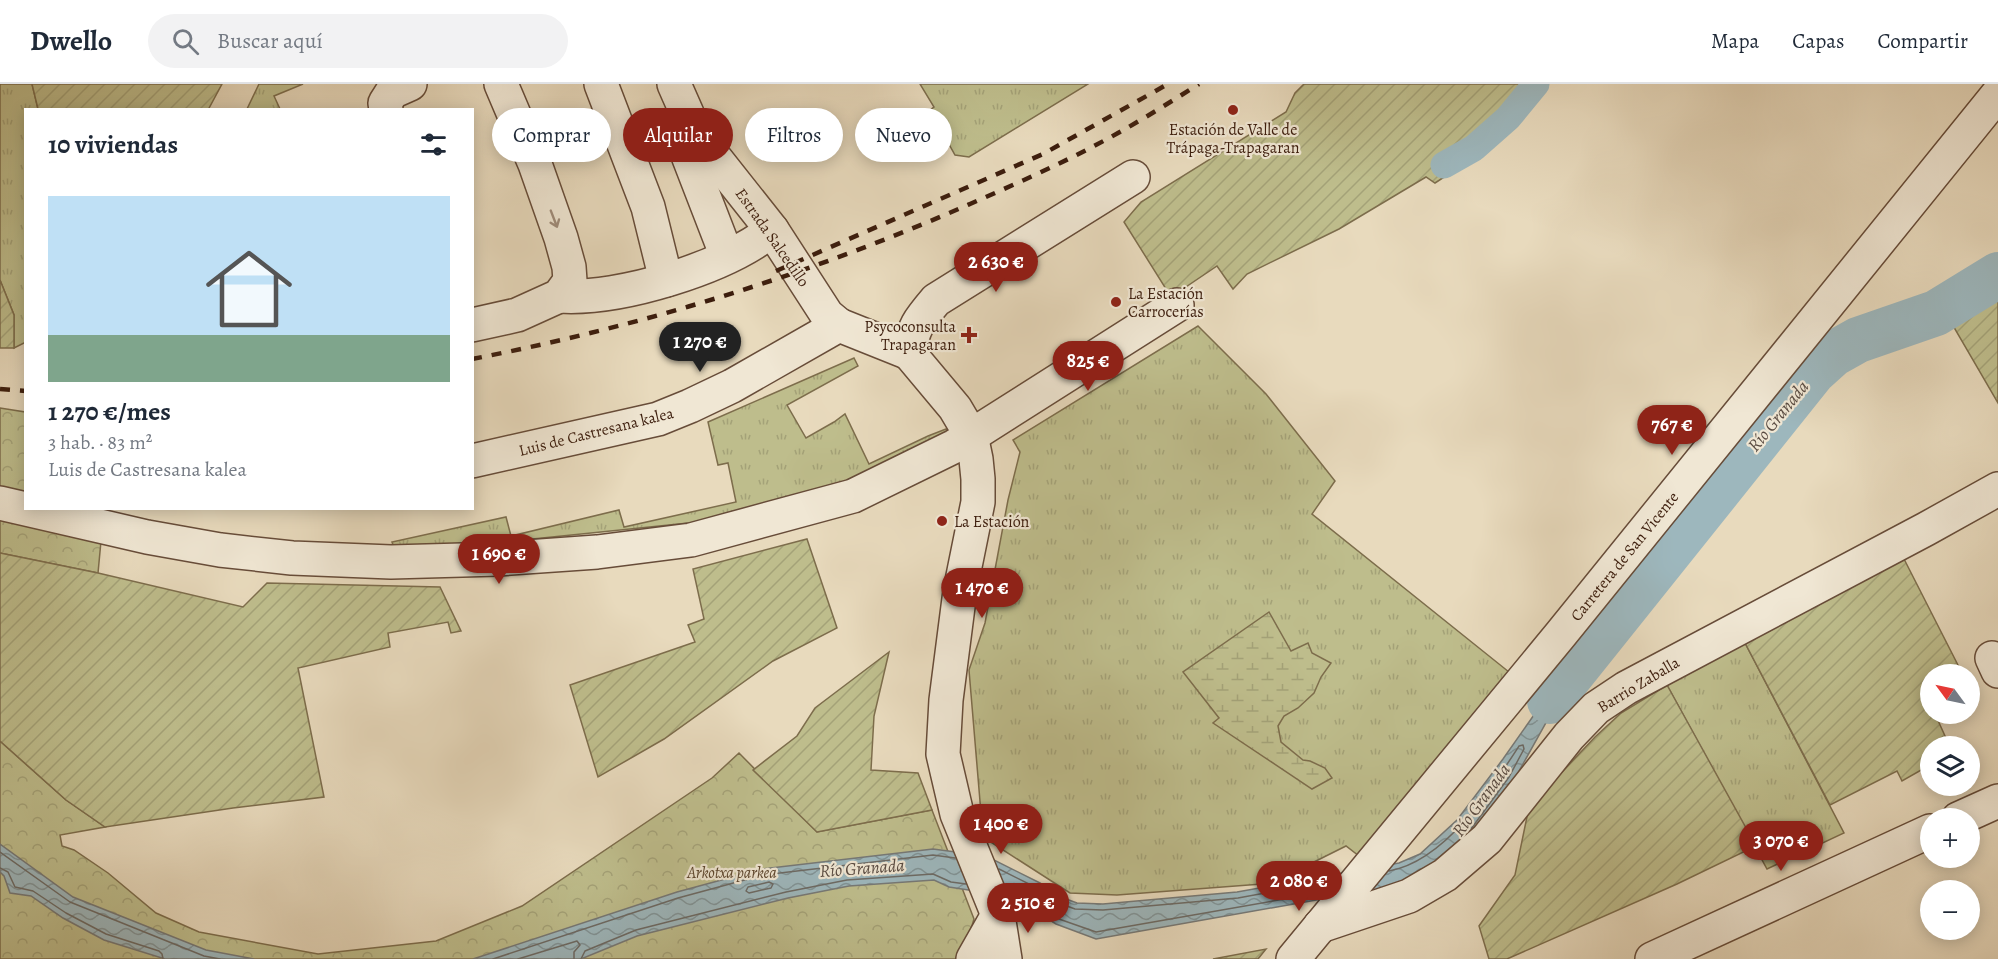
<!DOCTYPE html>
<html lang="es">
<meta charset="utf-8">
<style>
body{margin:0;font-family:Alegreya,serif;background:#f2f2f3;color:#1f2937;height:100vh;display:flex;flex-direction:column;font-size:22px;white-space:nowrap}
*{box-sizing:border-box;margin:0}
p{font-size:20px;color:#747a83}
.icon{flex:none;width:33px;height:33px;fill:none;stroke:currentColor;stroke-width:2;stroke-linecap:round;stroke-linejoin:round}
.map{position:relative;flex:1;overflow:hidden}
.panel{position:absolute;left:24px;top:24px;width:450px;height:402px;display:flex;flex-direction:column;background:#fff;border-radius:0px;box-shadow:0 3px 15px #0003}
.panel>*{flex:none}
.banner{position:absolute;left:492px;top:24px;width:570px;height:54px;display:flex;gap:12px}
.needle{width:39px;rotate:303deg}
.buttons{position:absolute;left:1920px;top:580px;display:grid;gap:12px}
.buttons a{display:grid;place-items:center;width:60px;height:60px;border-radius:50%;background:#fff;box-shadow:0 3px 15px #0003;font-size:30px}
.price{position:absolute;translate:-50% -51px;padding:0 14px;border-radius:21px;background:#8f2418;color:#fff;font-size:20px;line-height:39px;filter:drop-shadow(0 2px 3px #0008)}
.price::after{content:'';position:absolute;left:50%;top:36px;width:18px;height:14px;margin-left:-9px;background:inherit;clip-path:polygon(0 0,100% 0,50% 100%)}
.price.active{background:#222;color:#fff}
ul{padding:0;list-style:none}
li{display:grid;align-content:center;gap:12px;height:318px;padding:0 24px}
li+li{border-top:2px solid #e0e1e3}
li span{display:grid;place-items:center;height:186px;border-radius:0px;color:#555}
li>.icon{margin-inline-start:auto}
span .icon{width:108px;height:108px;fill:#fffc;stroke-width:1}
li b{font-size:26px}
h2{display:flex;justify-content:space-between;align-items:center;height:72px;padding:0 24px;font-size:26px}
.tag{padding:0 21px;border-radius:27px;background:#fff;box-shadow:0 3px 15px #0003;font-size:21px;line-height:54px}
.tag.active{background:#8f2418;color:#fff}
header{display:flex;align-items:center;gap:36px;box-sizing:border-box;height:84px;padding:0 30px;background:#fff;border-bottom:2px solid #e0e1e3}
header strong{font-size:28px}
nav{display:flex;gap:33px;margin-inline-start:auto;font-size:21px}
.search{width:420px;height:54px;background:#f2f2f3;display:flex;align-items:center;gap:15px;box-sizing:border-box;padding:0 21px;border-radius:33px;color:#747a83;font-size:22px}
.map>svg:first-child{display:block}
.grass{fill:url(#grass-tufts);stroke:#7d6d4c;stroke-width:1.5}
.forest{fill:url(#forest-crowns);stroke:#7d6d4c;stroke-width:1.5}
.wetland{fill:url(#wetland-marsh);stroke:#7d6d4c;stroke-width:1.5}
.garden{fill:url(#garden-furrows);stroke:#7d6d4c;stroke-width:1.5}
.water{fill:url(#water-waves);stroke:#767977;stroke-width:1.5}
.lines{fill:none;stroke-linecap:round;stroke-linejoin:round}
.shore{stroke:#6c6a65;stroke-width:1.5}
.canal{stroke:#9db7bd;stroke-width:27}
.river{stroke:#9db7bd;stroke-width:46}
.minor-casing{stroke:#674c39;stroke-width:36}
.minor{stroke:#f0e7d4;stroke-width:33}
.rail{stroke:#3c1d0d;stroke-width:4.5;stroke-dasharray:10 10;stroke-linecap:butt}
.oneway{stroke:#9f8c7a}
.poi-dot{fill:#8f2418;stroke:#f0e7d4;stroke-width:2}
.labels{text-anchor:middle;stroke-width:4.5;stroke-linejoin:round;paint-order:stroke}
.poi-label{font-size:16px;fill:#3c1d0d;stroke:#f0e7d4;text-anchor:start}
.street-label{font-size:16px;fill:#3c1d0d;stroke:#f0e7d4}
.park-label{font-size:16px;font-style:italic;fill:#5c452d;stroke:#f0e7d4}
.water-label{font-size:18px;font-style:italic;fill:#594b42;stroke:#f0e7d4}
</style>
<header>
<strong>Dwello</strong>
<div class="search"><svg class="icon" aria-label="search" viewBox="0 0 24 24"><circle cx="10" cy="10" r="6"/><path d="M15 15l6 6"/></svg>Buscar aquí</div>
<nav><a>Mapa</a><a>Capas</a><a>Compartir</a></nav>
</header>
<div class="map">
<svg width="1998" height="875" viewBox="0 0 1998 875">
<defs>
<pattern id="grass-tufts" width="24" height="20" patternUnits="userSpaceOnUse" patternTransform="scale(1.5)"><rect width="24" height="20" fill="#bebd8c"/><path d="M3 7l-1-3M5 7V3M7 7l1-3M15 17l-1-3M17 17v-4M19 17l1-3" fill="none" stroke="#a4a278"/></pattern>
<pattern id="forest-crowns" width="20" height="18" patternUnits="userSpaceOnUse" patternTransform="scale(1.5)"><rect width="20" height="18" fill="#bebd8c"/><path d="M2 6a3 3 0 1 1 6 0M12 15a3 3 0 1 1 6 0" fill="none" stroke="#a4a278"/></pattern>
<pattern id="wetland-marsh" width="20" height="14" patternUnits="userSpaceOnUse" patternTransform="scale(1.5)"><rect width="20" height="14" fill="#bebd8c"/><path d="M1 5h8M5 5V1M11 12h8M15 12V8" fill="none" stroke="#a4a278"/></pattern>
<pattern id="garden-furrows" width="10" height="10" patternUnits="userSpaceOnUse" patternTransform="scale(1.5)"><rect width="10" height="10" fill="#bebd8c"/><path d="M-1 1l2-2M0 10L10 0M9 11l2-2" fill="none" stroke="#a4a278"/></pattern>
<pattern id="water-waves" width="16" height="10" patternUnits="userSpaceOnUse" patternTransform="scale(1.5)"><rect width="16" height="10" fill="#9db7bd"/><path d="M0 5q4-4 8 0t8 0" fill="none" stroke="#819498"/></pattern>
</defs>
<rect width="100%" height="100%" fill="#e8dabd"/>
<filter id="stains"><feTurbulence type="fractalNoise" baseFrequency=".00333" numOctaves="4"/><feColorMatrix values="0 0 0 0 .2 0 0 0 0 .09 0 0 0 0 .02 0 0 0 .5 -.17"/></filter>
<radialGradient id="worn" r=".72"><stop offset=".6" stop-color="#630" stop-opacity="0"/><stop offset="1" stop-color="#630" stop-opacity=".3"/></radialGradient>
<g class="grass">
<polygon points="0,0 32,0 38,25 26,26 26,258 14,264 14,231 0,196"/>
<polygon points="259,0 303,0 274,12 280,25 247,25"/>
<polygon points="920,0 1088,0 969,73 955,71 930,26 934,23"/>
<polygon points="1198,242 1266,310 1335,397 1312,430 1509,588 1359,772 1346,762 1278,796 1262,800 1117,811 1070,809 983,753 969,586 985,539 1008,416 1020,368 1013,356"/>
<polygon points="854,274 858,282 787,321 806,354 834,338 845,330 869,380 928,352 946,345 949,352 849,404 747,433 396,469 392,458 506,433 511,452 619,426 624,443 736,418 728,379 718,381 708,338"/>
<polygon points="1744,557 1844,749 1767,785 1667,601"/>
</g>
<g class="forest">
<polygon points="0,324 25,328 26,424 104,425 98,489 0,469"/>
<polygon points="0,657 66,716 105,743 60,751 62,762 74,766 108,789 156,829 199,848 318,870 436,857 522,822 712,694 739,669 817,748 932,726 974,835 962,875 0,875"/>
</g>
<polygon class="wetland" points="1269,528 1291,567 1308,559 1312,569 1331,579 1321,593 1314,609 1298,624 1284,632 1278,642 1281,658 1303,676 1310,677 1325,684 1332,694 1312,705 1213,639 1219,634 1183,588"/>
<g class="garden">
<polygon points="32,0 222,0 208,26 38,25"/>
<path d="M 1304,0 L 1547,0 C 1515,41 1478,72 1435,99 L 1426,93 L 1339,145 L 1247,190 L 1233,205 L 1217,182 L 1171,213 L 1124,138 L 1141,118 L 1286,28 L 1295,9 Z"/>
<polygon points="0,196 14,231 14,264 0,264"/>
<polygon points="1998,207 1998,319 1952,240"/>
<polygon points="807,455 837,544 773,577 664,655 598,693 570,601 695,558 688,541 704,535 693,485"/>
<polygon points="0,469 98,489 243,523 267,499 440,503 461,547 451,549 448,538 388,549 390,563 298,584 324,713 233,724 105,743 66,716 0,657"/>
<polygon points="1902,471 1963,591 1930,591 1930,630 1939,630 1936,632 1950,663 1930,663 1930,681 1902,697 1897,687 1830,721 1744,557"/>
<polygon points="889,568 874,632 871,686 918,689 932,726 817,748 753,686 797,652 815,624"/>
<polygon points="1667,601 1756,762 1677,800 1507,875 1489,875 1479,842 1515,791 1529,723 1595,653 1621,629"/>
<polygon points="1266,865 1258,875 1213,875"/>
</g>
<g class="water">
<polygon points="1600,557 1547,637 1514,696 1465,765 1413,803 1322,815 1096,855 1056,840 1014,813 949,803 934,796 849,802 788,814 637,852 581,875 473,875 677,808 762,785 933,765 986,772 1040,799 1058,812 1077,819 1103,820 1237,808 1399,779 1420,770 1457,736 1503,675 1562,591"/>
<polygon points="0,760 73,813 206,866 254,875 165,875 104,856 63,834 31,812 10,809 4,792 0,788"/>
</g>
<g class="lines">
<g class="shore">
<polyline points="0,768 70,818 204,872 220,875"/>
<polyline points="0,784 8,788 15,803 33,807 66,829 106,850 159,867 162,870 163,875"/>
<polyline points="999,785 1037,804 1056,818 1075,825 1103,826 1238,814 1335,796"/>
<path d="M 1389,787 C 1445,777 1490,707 1519,662 L 1523,661 L 1524,665 L 1509,693 L 1471,745"/>
<polygon points="769,798 773,800 771,804 749,809 746,807 748,803"/>
<polyline points="1007,806 1017,808 1059,835 1096,848 1325,808"/>
<polyline points="493,875 678,814 763,791 933,771 955,774"/>
<polyline points="518,875 577,857 580,861 574,868 574,875"/>
<polyline points="581,875 585,867 636,846 786,808 847,796 933,790 951,798 966,800"/>
</g>
<polyline class="canal" points="1444,81 1474,64 1508,34 1536,0"/>
<polyline class="river" points="1550,617 1813,288 1833,270 1858,256 1936,229 1998,191"/>
<defs>
<g id="minor">
<polyline points="601,0 648,123 666,196"/>
<polyline points="674,0 696,50 772,146 827,231 839,241"/>
<polyline points="386,26 385,19 392,8 410,0"/>
<polyline points="677,43 723,162"/>
<path d="M 559,212 C 620,216 725,184 772,146"/>
<polyline points="472,241 517,231 559,212 570,197 569,183 561,154 535,80 501,0"/>
<polyline points="472,377 658,335 690,322 732,302 839,241 909,269"/>
<polyline points="0,419 147,453 220,466 292,474 391,478 498,475 597,468 691,456 853,412 955,362 1177,221"/>
<polyline points="1992,574 1998,587"/>
<polyline points="1958,735 1998,717"/>
<polyline points="1320,842 1409,812 1445,791 1487,755 1569,652 1596,624 1626,604 1926,445 1998,405"/>
<polyline points="973,875 998,831"/>
<path d="M 1005,875 L 998,831 L 957,730 L 943,670 L 946,616 L 960,507 L 978,418 L 978,395 L 976,375 L 971,351 L 955,324 L 909,269 C 913,243 919,236 936,216 L 1133,93"/>
<polyline points="1293,875 1561,550 1998,10"/>
<polyline points="1652,875 1930,747"/>
</g>
</defs>
<use href="#minor" class="minor-casing"/>
<use href="#minor" class="minor"/>
<g class="rail">
<polyline points="776,187 1043,70 1168,0"/>
<path d="M 472,275 C 643,242 811,190 970,120 C 1020,98 1070,76 1118,49 C 1145,34 1172,17 1199,0"/>
<polyline points="0,305 26,307"/>
</g>
</g>
<defs><path id="oneway-shaft" d="M-6 0H5M1.5-3L5.5 0L1.5 3" fill="none" stroke-width="1.6" stroke-linecap="round" stroke-linejoin="round" transform="scale(1.5)"/></defs>
<use class="oneway" href="#oneway-shaft" transform="translate(554 135) rotate(69)"/>
<g class="poi-dot">
<circle cx="1233" cy="26" r="6"/>
<circle cx="1116" cy="218" r="6"/>
<path d="M966 242h6v6h6v6h-6v6h-6v-6h-6v-6h6z"/>
<circle cx="942" cy="437" r="6"/>
</g>
<g class="labels">
<g class="poi-label">
<text x="1233" y="51" text-anchor="middle">Estación de Valle de<tspan x="1233" dy="18">Trápaga-Trapagaran</tspan></text>
<text x="1128" y="215">La Estación<tspan x="1128" dy="18">Carrocerías</tspan></text>
<text x="956" y="248" text-anchor="end">Psycoconsulta<tspan x="956" dy="18">Trapagaran</tspan></text>
<text x="954" y="443">La Estación</text>
</g>
<g class="street-label">
<text transform="translate(773 153) rotate(55)" y="6">Estrada Salcedillo</text>
<text transform="translate(596 347) rotate(-14)" y="6">Luis de Castresana kalea</text>
<text transform="translate(1624 472) rotate(-51)" y="6">Carretera de San Vicente</text>
<text transform="translate(1638 600) rotate(-31)" y="6">Barrio Zaballa</text>
</g>
<g class="park-label">
<text x="732" y="794">Arkotxa parkea</text>
</g>
<g class="water-label">
<text transform="translate(1778 332) rotate(-51)" y="6">Río Granada</text>
<text transform="translate(1481 716) rotate(-54)" y="6">Río Granada</text>
<text transform="translate(862 784) rotate(-4)" y="6">Río Granada</text>
</g>
</g>
<rect width="100%" height="100%" filter="url(#stains)"/>
<rect width="100%" height="100%" fill="url(#worn)"/>
</svg>
<div class="buttons">
<a><svg class="needle" viewBox="-14 -14 28 28"><path d="M0-13l5 13h-10z" fill="#e53935"/><path d="M0 13l5-13h-10z" fill="#747a83"/></svg></a>
<a><svg class="icon" aria-label="layers" viewBox="0 0 24 24"><path d="M12 4l9 5-9 5-9-5zM3 14l9 5 9-5"/></svg></a>
<a>+</a>
<a>−</a>
</div>
<b class="price" style="left:996px;top:209px">2 630 €</b>
<b class="price active" style="left:700px;top:289px">1 270 €</b>
<b class="price" style="left:1088px;top:308px">825 €</b>
<b class="price" style="left:1672px;top:372px">767 €</b>
<b class="price" style="left:499px;top:501px">1 690 €</b>
<b class="price" style="left:982px;top:535px">1 470 €</b>
<b class="price" style="left:1001px;top:771px">1 400 €</b>
<b class="price" style="left:1781px;top:788px">3 070 €</b>
<b class="price" style="left:1299px;top:828px">2 080 €</b>
<b class="price" style="left:1028px;top:850px">2 510 €</b>
<div class="banner">
<a class="tag">Comprar</a>
<a class="tag active">Alquilar</a>
<a class="tag">Filtros</a>
<a class="tag">Nuevo</a>
</div>
<section class="panel">
<h2>10 viviendas<svg class="icon" aria-label="filters" viewBox="0 0 24 24"><path d="M4 7h16M4 17h16"/><circle cx="9" cy="7" r="2"/><circle cx="15" cy="17" r="2"/></svg></h2>
<ul>
<li><span style="background:linear-gradient(#bfe0f5 75%,#7fa58c 0)"><svg class="icon" aria-label="home" viewBox="0 0 24 24"><path d="M3 11l9-7 9 7M6 9v11h12V9"/></svg></span><div><b>1 270 €/mes</b><p>3 hab. · 83 m²</p><p>Luis de Castresana kalea</p></div></li>
</ul>
</section>
</div>
